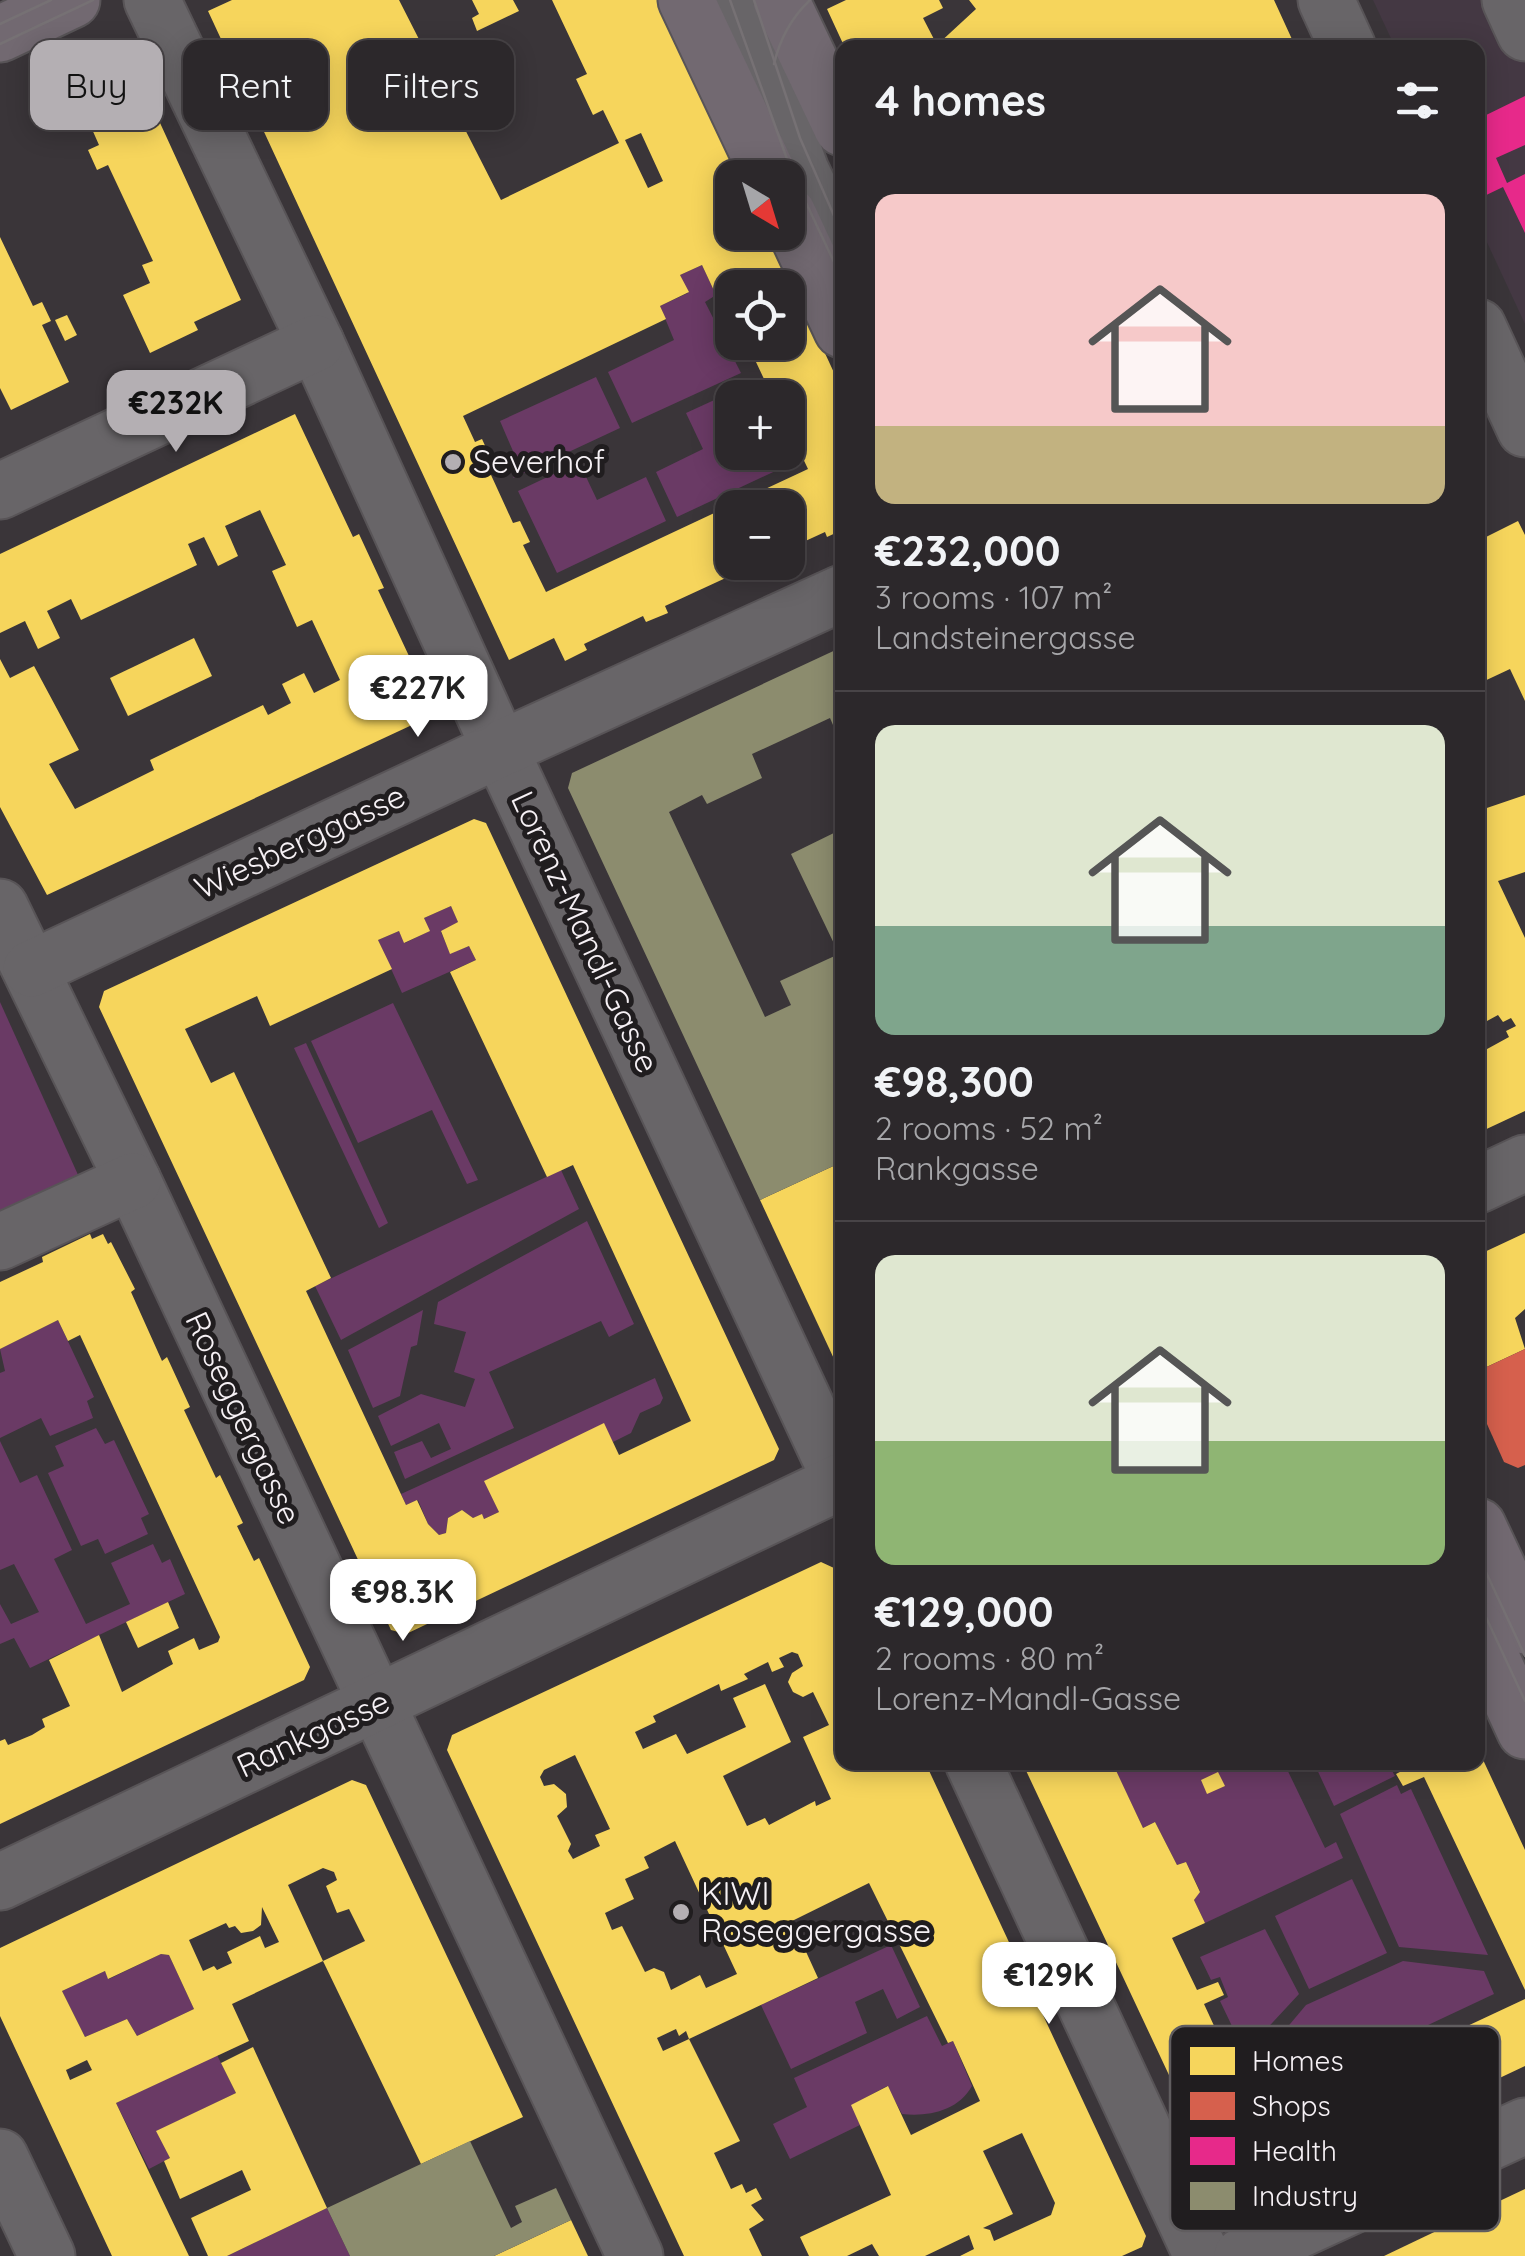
<!DOCTYPE html>
<meta charset="utf-8">
<style>
body{margin:0;font-family:Quicksand,sans-serif;background:#383437;color:#f1f3f6;height:100vh;display:flex;flex-direction:column;font-size:38px;white-space:nowrap}
*{box-sizing:border-box;margin:0}
p{font-size:32px;color:#a6a6a9}
.icon{flex:none;width:55px;height:55px;fill:none;stroke:currentColor;stroke-width:2;stroke-linecap:round;stroke-linejoin:round}
.map{position:relative;flex:1;overflow:hidden}
.sheet{position:absolute;left:835px;top:40px;width:650px;height:1730px;display:flex;flex-direction:column;background:#2c282b;border-radius:20px;box-shadow:0 5px 25px #0003,0 0 0 2px #484447}
.sheet>*{flex:none}
.banner{position:absolute;left:30px;top:40px;width:655px;height:90px;display:flex;gap:20px}
.needle{width:65px;rotate:142deg}
.fabs{position:absolute;left:715px;top:160px;display:grid;gap:20px}
.fabs a{display:grid;place-items:center;width:90px;height:90px;border-radius:20px;background:#2c282b;box-shadow:0 5px 25px #0003,0 0 0 2px #484447;font-size:50px}
.price{position:absolute;translate:-50% -85px;padding:0 22px;border-radius:20px;background:#fff;color:#222;font-size:32px;line-height:65px;filter:drop-shadow(0 2px 5px #0008)}
.price::after{content:'';position:absolute;left:50%;top:60px;width:30px;height:22px;margin-left:-15px;background:inherit;clip-path:polygon(0 0,100% 0,50% 100%)}
.price.on{background:#b4afb3;color:#111}
ul{padding:0;list-style:none}
li{display:grid;align-content:center;gap:20px;height:530px;padding:0 40px}
li+li{border-top:2px solid #484447}
li span{display:grid;place-items:center;height:310px;border-radius:20px;color:#555}
li>.icon{margin-inline-start:auto}
span .icon{width:180px;height:180px;fill:#fffc;stroke-width:1}
li b{font-size:42px}
h2{display:flex;justify-content:space-between;align-items:center;height:120px;padding:0 40px;font-size:42px}
.pill{padding:0 35px;border-radius:20px;background:#2c282b;box-shadow:0 5px 25px #0003,0 0 0 2px #484447;font-size:35px;line-height:90px}
.pill.on{background:#b4afb3;color:#111}
.map>svg:first-child{display:block}
.built{fill:#443843}
.green{fill:#6a3a65}
.homes{fill:#f6d55c;fill-rule:evenodd}
.shops{fill:#d6604d}
.health{fill:#e7298a}
.industry{fill:#8c8c6e}
.lines{fill:none;stroke-linecap:round;stroke-linejoin:round}
.minor-casing{stroke:#585457;stroke-width:59}
.major-casing{stroke:#585457;stroke-width:59}
.minor{stroke:#686568;stroke-width:55}
.major{stroke:#726971;stroke-width:55}
.tram{stroke:#767174;stroke-width:2.5}
.poi-dot{fill:#b4afb3;stroke:#201d1f;stroke-width:4}
.labels{text-anchor:middle;stroke-width:10;stroke-linejoin:round;paint-order:stroke}
.poi-label{font-size:32px;fill:#f6f1f5;stroke:#201d1f;text-anchor:start}
.street-label{font-size:32px;fill:#f6f1f5;stroke:#201d1f}
.key{fill:#201d1f;stroke:#605d5f;stroke-width:2.5}
.key-label{font-size:28px;fill:#f6f1f5}
</style>
<div class="map">
<svg width="1525" height="2256" viewBox="0 0 1525 2256">
<rect width="100%" height="100%" fill="#3a3539"/>
<polygon class="built" points="1373,0 1525,0 1525,324 1478,223 1478,48 1395,47"/>
<g class="green">
<polygon points="702,265 716,295 705,302 741,373 632,423 608,372 674,340 660,306 688,293 680,275"/>
<polygon points="596,377 620,428 513,478 519,465 500,421"/>
<polygon points="747,385 752,397 732,398 732,452 778,453 784,467 677,517 656,472 703,449 686,413"/>
<polygon points="579,462 597,500 646,477 666,521 557,573 518,491"/>
<polygon points="451,906 458,922 441,932 450,953 469,946 476,960 402,993 378,940 399,931 405,943 429,931 424,918"/>
<polygon points="0,1002 79,1177 0,1215"/>
<polygon points="393,1003 478,1180 467,1184 432,1110 358,1143 311,1041"/>
<polygon points="306,1043 388,1223 379,1228 294,1048"/>
<polygon points="561,1170 579,1209 341,1340 315,1286"/>
<polygon points="587,1221 634,1324 609,1337 601,1321 489,1372 514,1428 405,1479 394,1452 422,1441 431,1458 451,1449 439,1423 391,1446 378,1416 421,1394 465,1407 475,1379 454,1372 466,1332 434,1324 438,1302"/>
<polygon points="423,1310 417,1345 411,1347 400,1396 373,1408 348,1350"/>
<polygon points="58,1320 94,1397 87,1401 93,1418 50,1436 41,1418 0,1438 0,1373 5,1371 0,1349"/>
<polygon points="655,1378 663,1398 660,1404 640,1413 631,1433 613,1442 603,1424 485,1481 499,1512 484,1519 482,1515 473,1518 462,1510 448,1518 446,1533 439,1535 428,1524 418,1500 406,1505 401,1494"/>
<polygon points="96,1428 105,1444 114,1440 149,1514 141,1518 148,1534 105,1554 98,1539 81,1546 48,1473 64,1466 55,1446"/>
<polygon points="0,1441 20,1483 37,1475 72,1550 54,1559 86,1624 130,1604 111,1563 153,1544 162,1563 170,1559 185,1594 30,1668 14,1638 0,1644 0,1604 11,1624 39,1612 14,1564 0,1570"/>
<polygon points="1112,1763 1259,1763 1263,1771 1284,1763 1325,1848 1336,1842 1343,1858 1205,1923 1194,1900 1200,1891 1186,1862 1177,1865 1155,1822 1143,1828"/>
<polygon points="1314,1763 1398,1763 1401,1768 1392,1771 1395,1776 1334,1806"/>
<polygon points="1397,1785 1401,1794 1411,1789 1488,1955 1399,1947 1340,1814"/>
<polygon points="1352,1879 1387,1953 1309,1989 1275,1916"/>
<polygon points="1265,1929 1299,1994 1247,2050 1242,2047 1220,2001 1228,1997 1220,1977 1211,1980 1200,1957"/>
<polygon points="891,1945 920,2007 897,2019 883,1989 855,2002 867,2033 791,2069 761,2005"/>
<polygon points="161,1954 169,1955 194,2009 137,2036 127,2019 85,2037 62,1991 105,1971 109,1979"/>
<polygon points="1403,1961 1484,1971 1494,1994 1275,2097 1259,2061 1306,2005"/>
<path d="M 927,2016 L 942,2046 L 953,2041 L 972,2086 C 958,2111 928,2117 902,2114 L 887,2086 L 852,2105 L 860,2125 L 790,2159 L 773,2124 L 807,2107 L 794,2078 Z"/>
<polygon points="217,2055 236,2093 157,2131 170,2158 149,2169 116,2103"/>
<polygon points="327,2208 350,2256 227,2256"/>
</g>
<g class="homes">
<path d="M 232,0 L 399,0 L 501,200 L 619,143 L 603,110 L 593,115 L 576,79 L 587,74 L 552,0 L 659,0 L 743,178 L 732,178 L 732,232 L 769,232 L 842,390 L 842,503 L 838,505 L 842,514 L 842,530 L 827,537 L 825,532 L 788,549 L 788,508 L 732,508 L 732,562 L 766,562 L 768,566 L 746,576 L 743,570 L 665,606 L 668,613 L 646,622 L 643,616 L 584,644 L 587,650 L 565,661 L 554,638 L 509,660 L 208,11 ZM 641,133 L 663,181 L 648,188 L 625,140 ZM 702,265 L 716,295 L 724,292 L 732,309 L 732,288 L 788,288 L 788,342 L 732,342 L 732,320 L 720,326 L 732,352 L 748,345 L 773,398 L 788,398 L 788,427 L 808,469 L 546,592 L 523,545 L 530,542 L 520,521 L 513,523 L 486,464 L 492,461 L 482,439 L 475,442 L 463,416 L 666,319 L 660,306 L 689,292 L 680,275 Z"/>
<polygon points="472,0 513,0 519,11 477,31 472,18 479,14"/>
<polygon points="846,0 939,0 943,8 923,18 937,45 976,9 969,0 1274,0 1296,48 845,48 827,9"/>
<polygon points="134,66 241,300 194,322 198,330 150,353 123,295 150,283 142,265 153,261 108,165 97,170 88,150 99,145 76,93"/>
<polygon points="0,237 33,306 42,302 51,321 42,325 69,382 11,410 0,388"/>
<polygon points="67,315 77,335 65,341 55,320"/>
<polygon points="295,414 353,537 359,534 384,588 378,590 432,705 427,718 47,895 0,807 0,659 10,678 34,666 79,750 49,764 75,809 154,770 150,760 263,705 268,715 291,703 282,684 304,673 314,693 340,680 312,620 297,627 272,571 286,565 260,510 225,526 238,556 218,566 204,537 188,544 197,565 81,620 71,599 47,611 60,638 38,649 25,621 0,633 0,554"/>
<polygon points="1518,521 1525,535 1525,701 1510,669 1478,684 1478,529 1482,539"/>
<polygon points="194,638 212,676 128,716 110,678"/>
<polygon points="1525,795 1525,872 1498,881 1525,938 1525,1111 1478,1133 1478,1054 1509,1037 1506,1031 1516,1026 1511,1018 1503,1022 1498,1015 1487,1021 1478,1000 1478,811"/>
<path d="M 474,819 L 486,823 L 779,1449 L 774,1460 L 406,1634 L 391,1630 L 99,1007 L 104,991 ZM 451,906 L 458,922 L 441,931 L 450,954 L 469,946 L 476,960 L 450,972 L 547,1177 L 573,1165 L 691,1421 L 619,1455 L 604,1423 L 484,1481 L 499,1512 L 484,1519 L 482,1514 L 473,1518 L 462,1510 L 448,1518 L 446,1533 L 439,1535 L 428,1524 L 417,1500 L 406,1505 L 306,1291 L 331,1278 L 234,1072 L 211,1083 L 185,1029 L 257,996 L 270,1026 L 392,969 L 378,940 L 399,931 L 404,943 L 430,931 L 424,918 Z"/>
<polygon points="842,1162 842,1376 760,1200"/>
<polygon points="1525,1233 1525,1309 1515,1318 1525,1349 1478,1371 1478,1255"/>
<polygon points="90,1234 92,1239 103,1234 108,1244 111,1242 135,1289 131,1292 162,1361 167,1357 190,1407 184,1410 216,1478 220,1475 243,1523 237,1526 254,1561 259,1558 310,1667 304,1680 0,1824 0,1741 5,1739 8,1745 32,1735 45,1727 42,1719 70,1706 49,1660 99,1635 122,1692 173,1664 168,1651 194,1638 199,1650 218,1642 220,1637 80,1335 68,1341 58,1320 0,1349 0,1282 43,1262 42,1257"/>
<path d="M 821,1562 L 834,1568 L 842,1587 L 842,1762 L 925,1762 L 1146,2236 L 1142,2247 L 1122,2256 L 960,2256 L 974,2249 L 969,2235 L 925,2256 L 879,2256 L 872,2244 L 847,2256 L 809,2256 L 800,2237 L 891,2195 L 851,2105 L 888,2086 L 911,2135 L 980,2101 L 953,2041 L 948,2043 L 869,1883 L 792,1921 L 818,1978 L 689,2039 L 686,2031 L 679,2036 L 676,2029 L 657,2038 L 663,2051 L 689,2039 L 740,2141 L 714,2153 L 731,2189 L 742,2184 L 746,2193 L 756,2188 L 762,2199 L 751,2205 L 764,2220 L 749,2229 L 762,2256 L 684,2256 L 447,1750 L 452,1735 ZM 792,1652 L 798,1654 L 803,1666 L 792,1673 L 788,1682 L 793,1692 L 803,1697 L 813,1692 L 829,1725 L 803,1737 L 831,1799 L 816,1806 L 815,1801 L 769,1825 L 765,1818 L 747,1826 L 723,1776 L 791,1742 L 765,1684 L 733,1698 L 746,1727 L 687,1754 L 676,1734 L 643,1749 L 635,1732 L 656,1722 L 653,1716 L 719,1684 L 721,1691 L 748,1679 L 744,1674 L 768,1662 L 772,1672 L 784,1667 L 779,1658 ZM 575,1755 L 610,1829 L 595,1835 L 600,1846 L 573,1859 L 568,1851 L 571,1844 L 557,1816 L 567,1807 L 566,1794 L 554,1784 L 544,1786 L 540,1777 L 544,1770 ZM 675,1841 L 737,1974 L 706,1988 L 700,1975 L 671,1990 L 664,1972 L 654,1968 L 645,1972 L 622,1926 L 612,1930 L 605,1913 L 634,1899 L 625,1879 L 649,1868 L 644,1857 ZM 1022,2133 L 1055,2203 L 1051,2215 L 994,2241 L 990,2230 L 983,2228 L 1013,2214 L 983,2151 Z"/>
<polygon points="168,1602 179,1628 138,1648 126,1622"/>
<polygon points="1478,1749 1525,1850 1525,1990 1424,1777 1403,1786 1396,1774 1419,1762 1478,1762"/>
<polygon points="1022,1762 1112,1762 1143,1828 1155,1822 1177,1865 1186,1862 1200,1892 1194,1900 1205,1923 1172,1938 1197,1990 1218,1982 1224,1995 1204,2004 1250,2104 1261,2099 1268,2113 1257,2118 1260,2123 1525,1999 1525,2066 1230,2205"/>
<polygon points="1218,1772 1225,1786 1207,1794 1201,1780"/>
<path d="M 352,1780 L 366,1785 L 523,2117 L 421,2164 L 323,1961 L 365,1941 L 349,1909 L 337,1913 L 326,1886 L 337,1880 L 334,1872 L 323,1868 L 288,1885 L 323,1961 L 232,2004 L 249,2041 L 116,2103 L 189,2256 L 112,2256 L 0,2016 L 0,1948 ZM 262,1907 L 279,1942 L 265,1948 L 260,1936 L 227,1952 L 232,1963 L 217,1970 L 214,1966 L 203,1971 L 189,1940 L 226,1923 L 229,1928 L 235,1926 L 241,1933 L 253,1931 L 261,1925 ZM 161,1954 L 169,1955 L 194,2009 L 137,2036 L 127,2019 L 85,2037 L 62,1991 L 105,1971 L 108,1979 ZM 87,2060 L 92,2070 L 70,2080 L 66,2070 Z"/>
<polygon points="253,2047 327,2208 227,2256 208,2256 191,2218 251,2190 242,2170 180,2199 164,2161 170,2158 156,2131 236,2093 221,2063"/>
<polygon points="1525,2189 1525,2256 1384,2256 1472,2214"/>
<polygon points="571,2220 588,2256 494,2256"/>
</g>
<polygon class="shops" points="1525,1349 1525,1465 1518,1468 1504,1462 1478,1404 1478,1371"/>
<polygon class="health" points="1525,96 1525,145 1496,158 1507,183 1525,174 1525,233 1503,187 1478,199 1478,119"/>
<g class="industry">
<polygon points="842,647 842,746 830,718 752,754 762,778 707,804 702,795 669,812 765,1017 791,1005 780,981 839,954 791,854 842,829 842,1162 760,1200 568,788 572,773"/>
<polygon points="470,2141 511,2228 522,2222 515,2206 556,2188 571,2220 494,2256 350,2256 327,2208"/>
</g>
<g class="lines">
<defs>
<g id="minor">
<polyline points="152,0 316,343 500,749 842,1483"/>
<polyline points="740,0 801,171 842,256"/>
<polyline points="1326,0 1348,48"/>
<polyline points="1510,0 1525,33"/>
<polyline points="1478,327 1525,429"/>
<polyline points="0,491 316,343"/>
<polyline points="0,907 133,1181 635,2256"/>
<polyline points="31,969 500,749 842,593"/>
<polyline points="1478,1185 1525,1163"/>
<polyline points="0,1242 133,1181"/>
<polyline points="973,1762 1202,2256"/>
<polyline points="0,1882 842,1481"/>
<polyline points="0,2157 47,2256"/>
<polyline points="1242,2256 1525,2126"/>
</g>
<g id="major">
<polyline points="686,0 770,178"/>
<polyline points="781,0 842,128"/>
<polyline points="0,34 72,0"/>
<polyline points="788,214 842,330"/>
<polyline points="1478,1526 1525,1626"/>
<polyline points="1478,1629 1525,1731"/>
</g>
</defs>
<use href="#minor" class="minor-casing"/>
<use href="#major" class="major-casing"/>
<use href="#minor" class="minor"/>
<use href="#major" class="major"/>
<g class="tram">
<polyline points="730,0 792,173 842,279"/>
<polyline points="754,0 800,138 842,234"/>
<polyline points="0,24 51,0"/>
<polyline points="0,44 93,0"/>
<path d="M 774,64 C 780,38 791,18 810,0"/>
<polyline points="1478,1555 1525,1656"/>
<polyline points="1478,1600 1525,1701"/>
</g>
</g>
<g class="poi-dot">
<circle cx="453" cy="462" r="10"/>
<circle cx="681" cy="1912" r="10"/>
</g>
<g class="labels">
<g class="poi-label">
<text x="473" y="473">Severhof</text>
<text x="701" y="1905">KIWI<tspan x="701" dy="37">Roseggergasse</tspan></text>
</g>
<g class="street-label">
<text transform="translate(300 842) rotate(-25)" y="11">Wiesberggasse</text>
<text transform="translate(585 932) rotate(65)" y="11">Lorenz-Mandl-Gasse</text>
<text transform="translate(243 1418) rotate(65)" y="11">Roseggergasse</text>
<text transform="translate(313 1734) rotate(-25)" y="11">Rankgasse</text>
</g>
</g>
<rect x="1170" y="2026" width="330" height="205" rx="15" class="key"/>
<rect x="1190" y="2047" width="45" height="28" fill="#f6d55c"/>
<rect x="1190" y="2092" width="45" height="28" fill="#d6604d"/>
<rect x="1190" y="2137" width="45" height="28" fill="#e7298a"/>
<rect x="1190" y="2182" width="45" height="28" fill="#8c8c6e"/>
<g class="key-label">
<text x="1252" y="2071">Homes</text>
<text x="1252" y="2116">Shops</text>
<text x="1252" y="2161">Health</text>
<text x="1252" y="2206">Industry</text>
</g>
</svg>
<div class="fabs">
<a><svg class="needle" viewBox="-14 -14 28 28"><path d="M0-13l5 13h-10z" fill="#e53935"/><path d="M0 13l5-13h-10z" fill="#a6a6a9"/></svg></a>
<a><svg class="icon" aria-label="locate" viewBox="0 0 24 24"><circle cx="12" cy="12" r="6"/><path d="M12 2v4M12 18v4M2 12h4M18 12h4"/></svg></a>
<a>+</a>
<a>−</a>
</div>
<b class="price on" style="left:176px;top:455px">€232K</b>
<b class="price" style="left:418px;top:740px">€227K</b>
<b class="price" style="left:403px;top:1644px">€98.3K</b>
<b class="price" style="left:1049px;top:2027px">€129K</b>
<div class="banner">
<a class="pill on">Buy</a>
<a class="pill">Rent</a>
<a class="pill">Filters</a>
</div>
<section class="sheet">
<h2>4 homes<svg class="icon" aria-label="filters" viewBox="0 0 24 24"><path d="M4 7h16M4 17h16"/><circle cx="9" cy="7" r="2"/><circle cx="15" cy="17" r="2"/></svg></h2>
<ul>
<li><span style="background:linear-gradient(#f6c9c9 75%,#c2b280 0)"><svg class="icon" aria-label="home" viewBox="0 0 24 24"><path d="M3 11l9-7 9 7M6 9v11h12V9"/></svg></span><div><b>€232,000</b><p>3 rooms · 107 m²</p><p>Landsteinergasse</p></div></li>
<li><span style="background:linear-gradient(#dfe7d0 65%,#7fa58c 0)"><svg class="icon" aria-label="home" viewBox="0 0 24 24"><path d="M3 11l9-7 9 7M6 9v11h12V9"/></svg></span><div><b>€98,300</b><p>2 rooms · 52 m²</p><p>Rankgasse</p></div></li>
<li><span style="background:linear-gradient(#dfe7d0 60%,#8fb573 0)"><svg class="icon" aria-label="home" viewBox="0 0 24 24"><path d="M3 11l9-7 9 7M6 9v11h12V9"/></svg></span><div><b>€129,000</b><p>2 rooms · 80 m²</p><p>Lorenz-Mandl-Gasse</p></div></li>
</ul>
</section>
</div>
